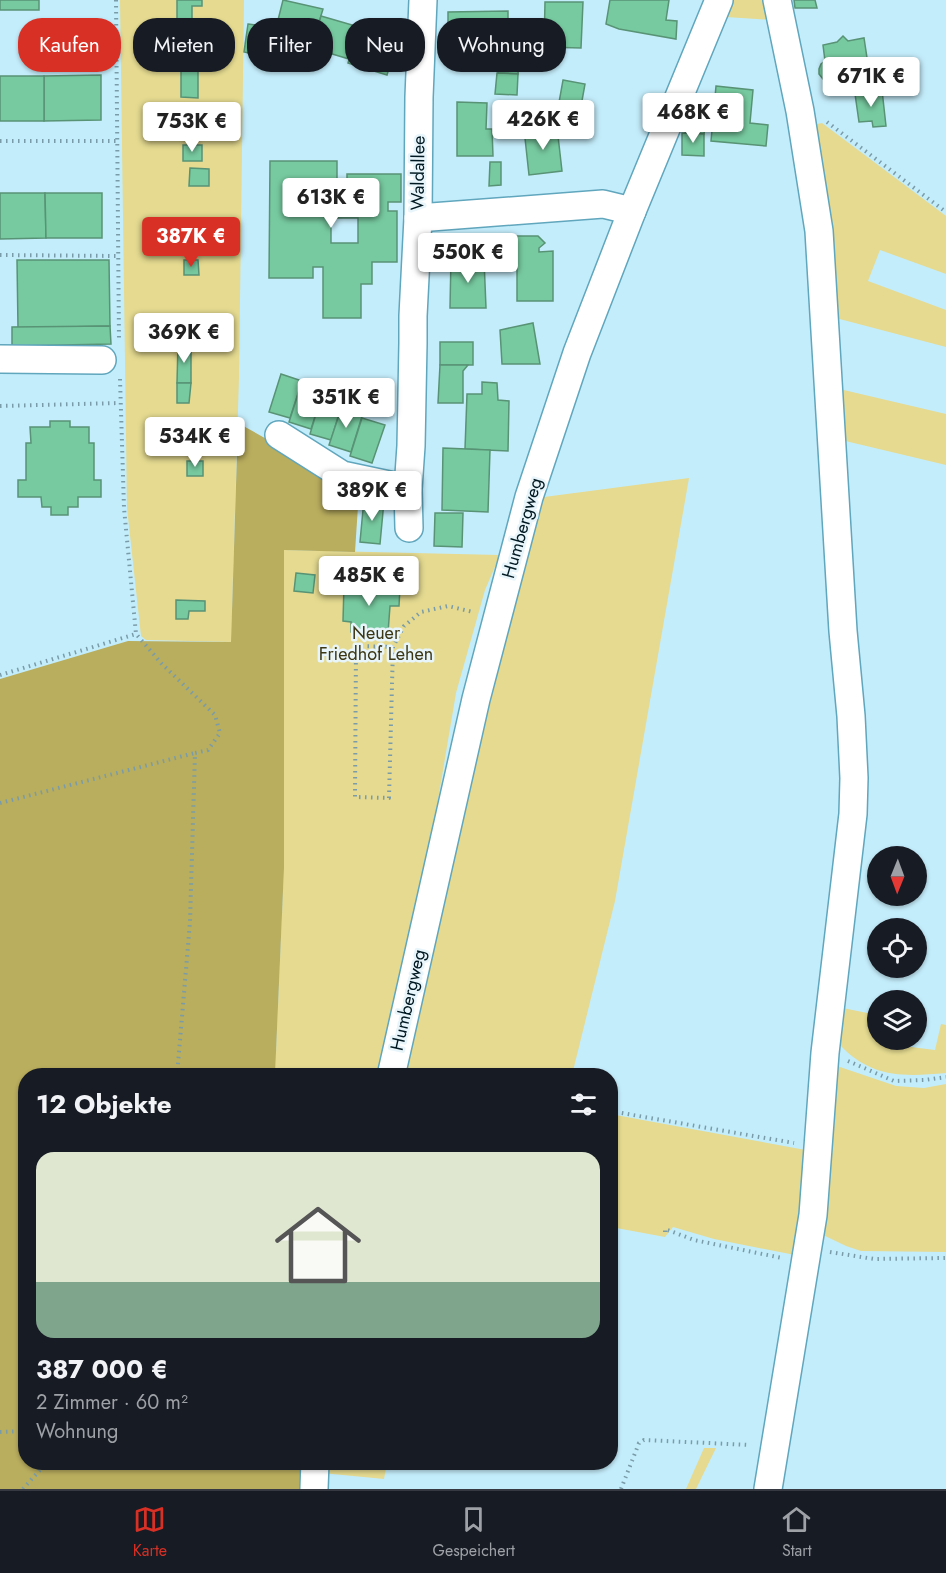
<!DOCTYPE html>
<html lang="de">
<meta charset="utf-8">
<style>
body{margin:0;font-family:Jost,sans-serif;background:#20242c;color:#f1f3f6;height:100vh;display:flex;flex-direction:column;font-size:22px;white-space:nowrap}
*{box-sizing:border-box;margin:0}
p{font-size:20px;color:#9ea1a6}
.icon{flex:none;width:33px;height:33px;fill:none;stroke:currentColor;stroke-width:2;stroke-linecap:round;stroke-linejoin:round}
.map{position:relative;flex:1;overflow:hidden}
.details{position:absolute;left:18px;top:1068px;width:600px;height:402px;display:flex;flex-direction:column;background:#171b24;border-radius:24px;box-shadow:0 2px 4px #0004}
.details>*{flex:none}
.top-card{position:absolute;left:18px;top:18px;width:600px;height:54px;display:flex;gap:12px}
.needle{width:39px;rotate:181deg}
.buttons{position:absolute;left:867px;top:846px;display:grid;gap:12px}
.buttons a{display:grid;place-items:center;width:60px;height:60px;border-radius:50%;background:#171b24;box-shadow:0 2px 4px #0004;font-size:30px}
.price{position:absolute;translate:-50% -51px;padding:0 14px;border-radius:6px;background:#fff;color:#222;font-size:20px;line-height:39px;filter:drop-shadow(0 2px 3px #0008)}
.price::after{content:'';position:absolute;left:50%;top:36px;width:18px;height:14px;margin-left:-9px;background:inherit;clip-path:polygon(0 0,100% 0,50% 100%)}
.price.active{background:#d93025;color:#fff}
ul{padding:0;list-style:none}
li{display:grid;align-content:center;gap:12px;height:318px;padding:0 18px}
li span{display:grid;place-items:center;height:186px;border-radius:18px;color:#555}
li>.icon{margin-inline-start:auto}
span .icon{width:108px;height:108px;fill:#fffc;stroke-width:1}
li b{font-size:26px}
h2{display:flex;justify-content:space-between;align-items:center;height:72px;padding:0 18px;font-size:26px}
.tag{padding:0 21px;border-radius:24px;background:#171b24;box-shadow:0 2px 4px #0004;font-size:21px;line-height:54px}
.tag.active{background:#d93025;color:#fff}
.tab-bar{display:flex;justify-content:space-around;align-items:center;height:84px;border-top:2px solid #363941;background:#171b24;font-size:16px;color:#9ea1a6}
.tab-bar a{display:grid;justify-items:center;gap:3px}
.tab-bar .active{color:#d93025}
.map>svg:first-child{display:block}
.green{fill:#e5da90}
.forest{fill:#b9ad5e}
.building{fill:#77caa0;stroke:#589375;stroke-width:1.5;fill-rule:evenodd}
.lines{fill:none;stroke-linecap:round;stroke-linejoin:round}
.minor-casing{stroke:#60a6bd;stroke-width:30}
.path{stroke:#7a9ca8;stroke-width:4;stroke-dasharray:1.5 4.5;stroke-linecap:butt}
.minor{stroke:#fff;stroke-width:27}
.labels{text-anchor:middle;stroke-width:5;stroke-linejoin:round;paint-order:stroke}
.street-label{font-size:18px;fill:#001821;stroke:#e8f5fa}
.park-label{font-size:18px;fill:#3b3613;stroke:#e8f5fa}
</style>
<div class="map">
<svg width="946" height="1489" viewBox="0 0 946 1489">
<rect width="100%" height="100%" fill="#c4edfb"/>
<g class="green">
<polygon points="120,0 244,0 239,377 231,642 146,640 141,636 127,508"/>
<polygon points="734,0 769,0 773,20 726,17"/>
<polygon points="822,123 946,216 946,274 880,250 868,281 946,310 946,347 832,317 811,129 817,124"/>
<polygon points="835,388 946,414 946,465 837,439"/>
<polygon points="689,478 615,901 572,1075 399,1076 476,750 544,497"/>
<polygon points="284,550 500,555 485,590 456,693 425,877 384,1075 275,1076 284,868"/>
<path d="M 838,1007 L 877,1015 L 878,1040 L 903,1040 L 903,1046 L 935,1050 L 941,1024 L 946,1025 L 946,1073 C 902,1077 870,1078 838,1043 Z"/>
<polygon points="837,1066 896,1086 924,1088 946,1084 946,1252 861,1251 846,1246 821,1234"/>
<polygon points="610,1114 811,1151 800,1256 714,1239 673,1227 665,1237 611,1227"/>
<polygon points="704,1448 716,1448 696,1489 686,1489"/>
<polygon points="324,1463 387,1463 384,1479 322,1473"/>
</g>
<polygon class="forest" points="238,423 359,491 355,552 284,550 284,868 275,1075 26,1076 26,1462 307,1463 306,1489 0,1489 0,679 128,641 231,642"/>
<g class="building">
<rect x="0" y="0" width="39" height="10"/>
<polygon points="177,0 202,0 202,6 192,6 192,23 177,22"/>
<polygon points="283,0 323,9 313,42 275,32"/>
<polygon points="610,0 669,0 666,20 677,21 676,39 619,29 606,24"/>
<polygon points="794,0 815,0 817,8 795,8"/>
<polygon points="545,2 583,2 581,48 544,47"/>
<polygon points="508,11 508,30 506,29 506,50 464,49 464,30 448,31 448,12"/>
<polygon points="321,16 359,27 349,59 312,48"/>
<polygon points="248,24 270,27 266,57 244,52"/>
<polygon points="358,30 397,41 387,75 348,63"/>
<polygon points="843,36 848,41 864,38 872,91 830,95 829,81 823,79 819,74 819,69 821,64 825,61 823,45 837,42"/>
<polygon points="498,58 519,59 518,74 498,73"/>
<polygon points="181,65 198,65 198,98 181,97"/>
<polygon points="497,73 518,74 517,95 495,94"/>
<polygon points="101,75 101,120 44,121 44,76"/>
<rect x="0" y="76" width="44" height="45"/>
<polygon points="563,80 585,84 580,112 558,108"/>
<polygon points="716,86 753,90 750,123 768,125 766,146 711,141"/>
<polygon points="882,90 886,126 873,127 872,121 859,122 855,94"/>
<polygon points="457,102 487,103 486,129 492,129 493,156 457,156"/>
<polygon points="686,125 705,126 704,134 685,133"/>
<polygon points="557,127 562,171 529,175 524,129"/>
<polygon points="682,133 704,134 704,156 682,155"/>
<rect x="183" y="145" width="19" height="16"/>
<path d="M 270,161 L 337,161 L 337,183 L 347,183 L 347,174 L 401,174 L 401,202 L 388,202 L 388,211 L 397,211 L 397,262 L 372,262 L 372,284 L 361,284 L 361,318 L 323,318 L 323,267 L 313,267 L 313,278 L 269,278 ZM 331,218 L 358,218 L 358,243 L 331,243 Z"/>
<polygon points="490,162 501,162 501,185 489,186"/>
<polygon points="190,168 209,169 209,186 189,186"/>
<polygon points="0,193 45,193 46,238 0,239"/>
<polygon points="45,193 102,193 102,238 46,238"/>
<polygon points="517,236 538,236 545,243 539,248 539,252 553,251 553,301 517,301"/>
<rect x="186" y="237" width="14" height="16"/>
<polygon points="451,258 484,259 486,308 450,308"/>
<polygon points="17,260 109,260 110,326 18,328"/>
<polygon points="184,260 198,260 199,275 184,275"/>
<polygon points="533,323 540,364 502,364 500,330"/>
<polygon points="110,326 111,344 12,346 12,327"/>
<rect x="440" y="342" width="33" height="23"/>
<polygon points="178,344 191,344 191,383 177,383"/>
<polygon points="440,365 468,365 463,371 463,403 438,403"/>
<polygon points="281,374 302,381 290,418 269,412"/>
<polygon points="482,382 497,383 498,400 509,401 508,451 465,449 467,394 482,394"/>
<polygon points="177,383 191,383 189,403 177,403"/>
<polygon points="301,385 323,392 311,429 289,422"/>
<polygon points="322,394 343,401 331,440 310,434"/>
<polygon points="342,406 363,413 351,452 329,445"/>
<polygon points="362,418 385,425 372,463 350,456"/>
<polygon points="50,421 70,421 70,427 89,427 89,443 94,443 94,480 101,480 101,497 78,497 78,507 68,507 68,515 51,515 51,507 42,507 41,497 18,497 18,480 26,480 26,443 31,443 30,427 50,427"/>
<polygon points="187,437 206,438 205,451 186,450"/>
<polygon points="443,448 490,450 488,512 442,510"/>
<rect x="187" y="461" width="16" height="15"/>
<polygon points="364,499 384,501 380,544 360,542"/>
<polygon points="435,513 463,513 462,547 434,546"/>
<polygon points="296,573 315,575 313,593 294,591"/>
<polygon points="344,585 400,587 399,606 390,606 388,633 351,632 351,622 343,621"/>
<polygon points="176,600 205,601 205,611 189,611 188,619 176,619"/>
</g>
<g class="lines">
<defs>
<g id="minor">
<polyline points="418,218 603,204 632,211"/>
<polyline points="0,359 102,360"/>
<polyline points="279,435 342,475 408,489"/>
<polyline points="409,528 408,489 411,446 413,343 413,316 418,218 419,97 423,0"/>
<polyline points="391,1076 476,699 529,497 577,353 632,211 719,0"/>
<polyline points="314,1489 315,1462"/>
<polyline points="768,1489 813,1215 825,1053 853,814 854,778 851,716 843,631 819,231 800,111 777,0"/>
</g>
</defs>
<use href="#minor" class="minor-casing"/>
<g class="path">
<polyline points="116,0 119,341"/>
<polyline points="827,122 946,212"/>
<polyline points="0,141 118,141"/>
<polyline points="0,255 118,256"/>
<polyline points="120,379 124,508 136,634 162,664 215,715 220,733 208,750 195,753 190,922 177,1076"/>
<polyline points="0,406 120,403"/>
<polyline points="393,647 356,646 355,797 389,798 393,647 404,626 421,612 448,606 473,612"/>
<polyline points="0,675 136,634"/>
<polyline points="0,803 195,753"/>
<polyline points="848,1061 894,1081 925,1080 946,1077"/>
<polyline points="610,1111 794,1143"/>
<polyline points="665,1232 665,1229 694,1240 782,1258"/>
<polyline points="830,1252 874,1259 946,1258"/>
<polyline points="0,1432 26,1431"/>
<polyline points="23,1489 47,1462"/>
<polyline points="621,1489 639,1443 644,1440 750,1445"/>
</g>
<use href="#minor" class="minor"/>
</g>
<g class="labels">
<g class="street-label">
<text transform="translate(418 173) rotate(-89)" y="6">Waldallee</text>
<text transform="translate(522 528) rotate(-74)" y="6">Humbergweg</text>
<text transform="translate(408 1000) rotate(-77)" y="6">Humbergweg</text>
</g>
<g class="park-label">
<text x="376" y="639">Neuer<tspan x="376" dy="21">Friedhof Lehen</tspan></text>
</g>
</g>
</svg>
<div class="buttons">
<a><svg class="needle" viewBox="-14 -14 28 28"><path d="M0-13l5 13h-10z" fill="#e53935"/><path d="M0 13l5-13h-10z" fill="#9ea1a6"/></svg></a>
<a><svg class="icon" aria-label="locate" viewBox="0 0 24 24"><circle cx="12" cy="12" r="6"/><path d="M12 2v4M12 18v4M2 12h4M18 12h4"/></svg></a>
<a><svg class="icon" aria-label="layers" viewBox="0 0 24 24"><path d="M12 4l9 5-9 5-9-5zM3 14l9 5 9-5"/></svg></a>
</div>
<b class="price" style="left:871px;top:108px">671K €</b>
<b class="price" style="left:693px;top:144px">468K €</b>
<b class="price" style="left:543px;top:151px">426K €</b>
<b class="price" style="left:192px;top:153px">753K €</b>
<b class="price" style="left:331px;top:229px">613K €</b>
<b class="price active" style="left:191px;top:268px">387K €</b>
<b class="price" style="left:468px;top:284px">550K €</b>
<b class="price" style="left:184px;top:364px">369K €</b>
<b class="price" style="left:346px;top:429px">351K €</b>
<b class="price" style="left:195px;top:468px">534K €</b>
<b class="price" style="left:372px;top:522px">389K €</b>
<b class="price" style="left:369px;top:607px">485K €</b>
<div class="top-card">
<a class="tag active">Kaufen</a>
<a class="tag">Mieten</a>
<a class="tag">Filter</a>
<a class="tag">Neu</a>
<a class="tag">Wohnung</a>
</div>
<section class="details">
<h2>12 Objekte<svg class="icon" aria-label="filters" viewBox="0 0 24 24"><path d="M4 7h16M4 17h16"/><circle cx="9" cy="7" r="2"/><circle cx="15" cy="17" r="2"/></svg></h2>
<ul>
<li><span style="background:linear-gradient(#dfe7d0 70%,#7fa58c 0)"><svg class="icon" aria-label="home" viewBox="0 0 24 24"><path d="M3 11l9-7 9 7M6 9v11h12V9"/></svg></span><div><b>387 000 €</b><p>2 Zimmer · 60 m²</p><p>Wohnung</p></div></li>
</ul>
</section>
</div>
<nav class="tab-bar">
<a class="active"><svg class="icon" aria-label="map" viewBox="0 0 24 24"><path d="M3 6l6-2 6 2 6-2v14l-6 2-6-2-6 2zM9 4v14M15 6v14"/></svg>Karte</a>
<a><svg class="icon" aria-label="saved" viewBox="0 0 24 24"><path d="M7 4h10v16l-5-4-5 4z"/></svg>Gespeichert</a>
<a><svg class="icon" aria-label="home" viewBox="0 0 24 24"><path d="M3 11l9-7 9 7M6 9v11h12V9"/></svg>Start</a>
</nav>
